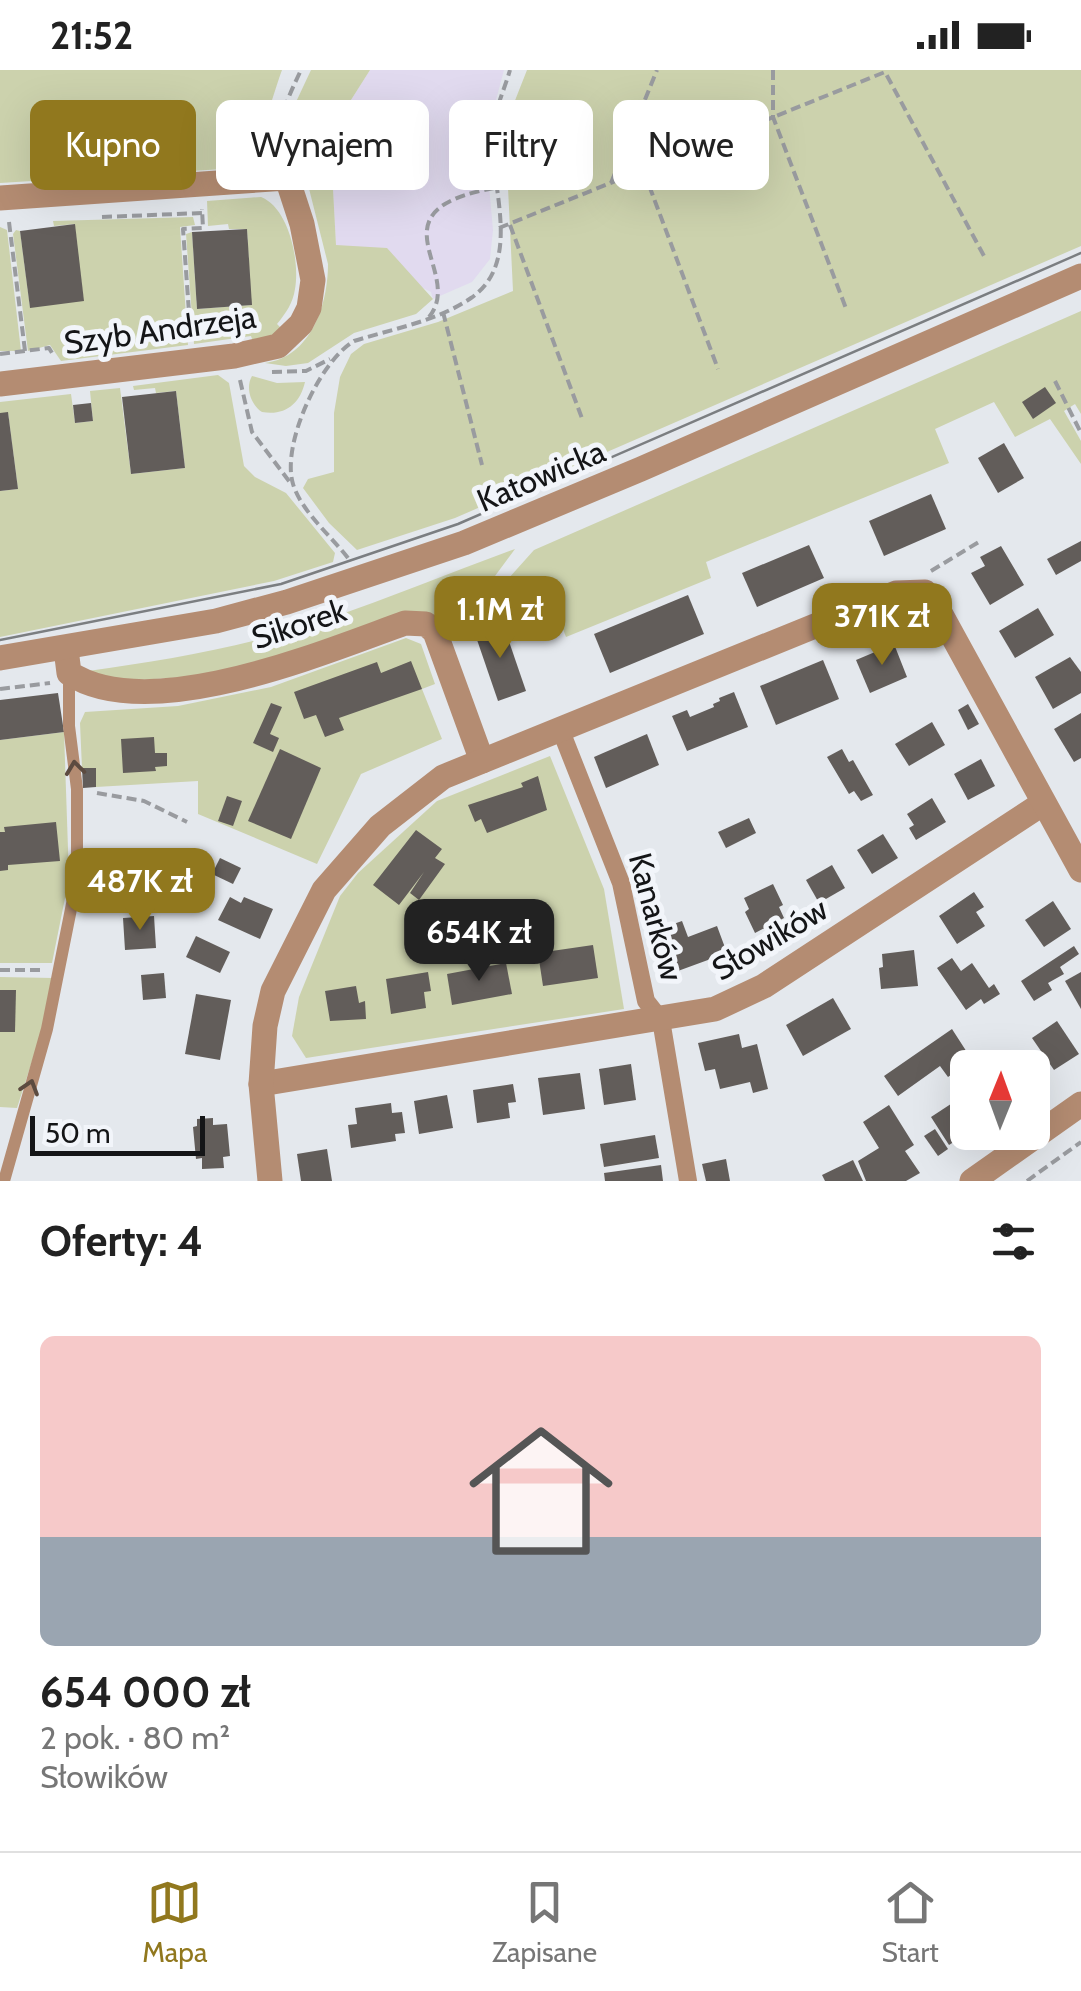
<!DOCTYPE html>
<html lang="pl">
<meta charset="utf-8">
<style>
body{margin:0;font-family:Cabin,sans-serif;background:#f2f2f2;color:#222;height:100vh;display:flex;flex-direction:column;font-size:38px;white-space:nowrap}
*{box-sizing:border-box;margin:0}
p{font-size:32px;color:#767676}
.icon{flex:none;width:55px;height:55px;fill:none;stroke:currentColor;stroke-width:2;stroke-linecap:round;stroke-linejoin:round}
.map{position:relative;height:1111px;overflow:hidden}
.drawer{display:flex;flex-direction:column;background:#fff;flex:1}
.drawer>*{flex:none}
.banner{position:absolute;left:30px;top:30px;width:1022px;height:90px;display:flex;gap:20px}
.needle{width:65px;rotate:1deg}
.tools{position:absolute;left:950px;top:980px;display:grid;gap:20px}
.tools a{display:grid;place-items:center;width:100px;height:100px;border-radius:15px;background:#fff;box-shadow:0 10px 40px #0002;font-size:50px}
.scale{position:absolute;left:30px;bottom:25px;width:175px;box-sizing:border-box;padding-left:10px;border:5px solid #141517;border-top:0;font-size:28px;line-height:35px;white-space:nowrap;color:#141517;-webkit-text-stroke:8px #f2f5fa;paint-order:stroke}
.price{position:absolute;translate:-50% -85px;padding:0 22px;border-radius:20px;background:#91781e;color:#fff;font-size:32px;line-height:65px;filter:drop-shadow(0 2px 5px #0008)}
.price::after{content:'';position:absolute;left:50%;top:60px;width:30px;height:22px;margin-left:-15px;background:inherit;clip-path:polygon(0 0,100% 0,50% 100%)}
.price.on{background:#222;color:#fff}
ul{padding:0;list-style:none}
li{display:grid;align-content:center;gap:20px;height:530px;padding:0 40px}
li span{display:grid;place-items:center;height:310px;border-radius:15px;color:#555}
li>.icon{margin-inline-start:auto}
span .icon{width:180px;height:180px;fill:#fffc;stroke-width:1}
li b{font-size:42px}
h2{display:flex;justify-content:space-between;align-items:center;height:120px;padding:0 40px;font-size:42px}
.pill{padding:0 35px;border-radius:15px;background:#fff;box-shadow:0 10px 40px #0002;font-size:35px;line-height:90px}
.pill.on{background:#91781e;color:#fff}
.status{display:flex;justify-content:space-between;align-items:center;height:70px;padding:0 50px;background:#fff;direction:ltr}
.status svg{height:28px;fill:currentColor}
.dock{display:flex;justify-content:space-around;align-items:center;height:140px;border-top:2px solid #e0e0e0;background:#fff;font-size:28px;color:#767676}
.dock a{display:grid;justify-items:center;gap:5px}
.dock .on{color:#91781e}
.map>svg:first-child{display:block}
.industrial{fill:#e1daef}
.green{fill:#ccd2ad}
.building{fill:#625d5a}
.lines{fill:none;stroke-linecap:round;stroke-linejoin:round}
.path{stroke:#999b9f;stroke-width:4;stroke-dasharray:10 5;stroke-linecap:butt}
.service{stroke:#b48c72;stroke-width:12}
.pedestrian{stroke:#b48c72;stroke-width:18}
.minor{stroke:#b48c72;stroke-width:25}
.tertiary{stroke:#b48c72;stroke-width:25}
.tram{stroke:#7b7e81;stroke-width:2.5}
.oneway{stroke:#5c4b40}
.labels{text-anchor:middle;stroke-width:10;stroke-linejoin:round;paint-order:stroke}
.street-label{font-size:32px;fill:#141517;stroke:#f2f5fa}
</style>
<div class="status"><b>21:52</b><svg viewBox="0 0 49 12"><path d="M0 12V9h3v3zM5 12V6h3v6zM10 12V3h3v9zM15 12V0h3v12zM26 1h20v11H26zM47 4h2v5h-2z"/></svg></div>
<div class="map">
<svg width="1081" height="1111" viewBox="0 0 1081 1111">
<rect width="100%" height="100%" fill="#e4e8ed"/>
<polygon class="industrial" points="370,0 504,0 485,71 493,160 490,189 472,212 433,229 431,222 336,175 330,63"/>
<g class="green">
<path d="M 0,0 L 282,0 C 273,24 258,85 239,98 L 0,113 Z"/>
<path d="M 311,0 L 370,0 L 330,63 L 336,175 L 387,178 L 433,229 L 416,244 L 354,263 L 308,293 L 286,296 L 265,293 C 311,287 328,235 328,194 L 296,67 L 296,32 Z"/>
<polygon points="527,0 1081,0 1081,176 455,448 357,480 329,453 303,418 308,409 334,402 334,343 340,307 351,284 364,274 438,252 513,221 505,56"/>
<path d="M 261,127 C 289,138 300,191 295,219 C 293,233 286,243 277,254 L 282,259 L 275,265 L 253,272 L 251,266 L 194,274 L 186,164 L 192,162 L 197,239 L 251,235 L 247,159 L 229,159 L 228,154 L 208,156 L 207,131 Z"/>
<polygon points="193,147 195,155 180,157 188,275 61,291 50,275 28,281 13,164 16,160 20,161 30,237 75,154 54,156 53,151"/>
<polygon points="0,157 7,160 21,281 0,281"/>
<polygon points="1081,241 1081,344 1075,334 1064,341 1081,371 1081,394 1050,349 1015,367 994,332 935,359 949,393 706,492 711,508 566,567 545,513 481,539 534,480"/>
<polygon points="218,305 229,313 244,396 255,407 286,423 335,483 333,492 274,511 0,567 0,421 18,419 8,343 0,343 0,332 71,324 75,353 93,351 90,321 120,318 131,404 185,398 176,321 156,323 155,318 134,320 133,316"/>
<path d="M 252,306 L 277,313 L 305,312 C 300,334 285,346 262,342 C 251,335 245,318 252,306 Z"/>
<path d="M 515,479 L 475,533 L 433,550 L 309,577 L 203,606 L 121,611 L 88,601 C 169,590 250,576 328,549 C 391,527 453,502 515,479 Z"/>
<polygon points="406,568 421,574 435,614 422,619 442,669 361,704 317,794 198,744 198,711 96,717 96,698 82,698 80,653 85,642 178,636 271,617"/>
<polygon points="64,662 69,808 52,893 0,893 0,670"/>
<polygon points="550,686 604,819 624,939 306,988 292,966 299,927 340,826 358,803 437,731"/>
<polygon points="0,907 53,908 43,957 17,1038 0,1037"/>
</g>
<g class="building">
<polygon points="469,77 473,100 456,106 451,82"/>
<polygon points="75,154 84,231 30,238 20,161"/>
<polygon points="247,159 252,235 197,239 192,162"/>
<polygon points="1045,317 1056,333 1033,349 1022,332"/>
<polygon points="176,321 185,398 131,404 122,327"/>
<polygon points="91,333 93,351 75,353 73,335"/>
<polygon points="8,342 18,419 0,421 0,343"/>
<polygon points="1004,373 1024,408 998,423 978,388"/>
<polygon points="931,424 946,459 884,486 869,451"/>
<polygon points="1081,471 1081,491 1056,505 1047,489"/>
<polygon points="809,475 824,508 757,537 742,503"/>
<polygon points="1001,476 1024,515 990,535 971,503 985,496 980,487"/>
<polygon points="688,525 704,564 610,603 594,564"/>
<polygon points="1038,538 1054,565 1015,588 999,561"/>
<polygon points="502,551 526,621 498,631 474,561"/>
<polygon points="894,574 907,607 870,623 856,590"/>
<polygon points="1070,587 1081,602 1081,623 1053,639 1035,607"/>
<polygon points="823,590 839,629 776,655 760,616"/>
<polygon points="411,591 422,619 339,648 344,660 325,667 316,645 304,649 294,622 377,592 381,603"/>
<polygon points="734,622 748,657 687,681 672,646 687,640 690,647 714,637 713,634 720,631 719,628"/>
<polygon points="58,623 64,662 0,670 0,630"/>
<polygon points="271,633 282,637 270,664 279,668 273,682 253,673"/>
<polygon points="968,634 979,654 968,660 958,640"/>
<polygon points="1081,643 1081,688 1074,692 1054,659"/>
<polygon points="932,652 945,675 909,696 895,674"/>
<polygon points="647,664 659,695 606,718 594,687"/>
<polygon points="154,667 155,683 167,683 167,696 155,697 156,701 123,703 121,669"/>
<polygon points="280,679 321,698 291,769 248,751"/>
<polygon points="842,679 849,692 853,690 873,725 861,731 854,721 849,724 827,687"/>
<polygon points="981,689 995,716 968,730 954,704"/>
<polygon points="82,698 96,698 96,717 83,718"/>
<polygon points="538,706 547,740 487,763 481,749 475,752 468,735 523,717 521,713"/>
<polygon points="227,726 242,731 233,756 218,751"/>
<polygon points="932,728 946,752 916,770 909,758 914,755 907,744"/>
<polygon points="749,748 756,763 726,778 718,762"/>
<polygon points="56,752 60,791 8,795 8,800 0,801 0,762 5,762 4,757"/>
<polygon points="416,760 442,779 435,788 445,794 419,830 410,823 424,802 399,835 373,815"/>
<polygon points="883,764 898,788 872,804 857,780"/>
<polygon points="220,788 241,798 233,814 212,804"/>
<polygon points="832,795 845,818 819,833 806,810"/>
<polygon points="773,814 783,835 779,837 784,848 755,863 745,842 749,839 744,828"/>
<polygon points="974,822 984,837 976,842 985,856 957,874 939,846"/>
<polygon points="230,827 241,833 244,827 273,839 260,869 218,850"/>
<polygon points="1053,831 1071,859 1044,877 1025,850"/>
<polygon points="154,846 156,878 125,880 123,848"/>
<polygon points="682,851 688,867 717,856 727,883 667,905 657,877 653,879 648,863"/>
<polygon points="196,866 230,882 220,903 186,887"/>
<polygon points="593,875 598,908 543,916 538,883"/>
<polygon points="1074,876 1079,884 1060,897 1064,904 1048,913 1052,920 1034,931 1021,911"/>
<polygon points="914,880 918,916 881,919 879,898 883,897 882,884"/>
<polygon points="952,888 961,901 972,893 989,918 994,914 1000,924 984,934 981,929 966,940 937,898"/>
<polygon points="506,893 512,924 452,935 447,904"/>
<polygon points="428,902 431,921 424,922 426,938 391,944 386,909"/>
<polygon points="1081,902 1081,939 1065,911"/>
<polygon points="164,903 166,928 143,930 141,905"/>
<polygon points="356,916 359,933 365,931 366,949 330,951 325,921"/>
<polygon points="0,920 16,920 15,962 0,962"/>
<polygon points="196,924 231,930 220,990 185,984"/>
<polygon points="833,928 851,959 803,986 786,955"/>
<polygon points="1057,951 1079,984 1054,1000 1032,968"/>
<polygon points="952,959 972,990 948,1007 940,996 898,1026 884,1006"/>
<polygon points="739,964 742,978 757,974 768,1019 753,1023 750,1012 720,1019 715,999 705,1001 698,973"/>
<polygon points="631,994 636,1030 604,1035 599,999"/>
<polygon points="580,1003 585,1039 543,1045 538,1008"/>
<polygon points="513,1014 516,1032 508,1033 510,1048 477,1053 473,1020"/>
<polygon points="447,1025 453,1058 419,1064 414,1031"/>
<polygon points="960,1028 968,1040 968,1063 949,1075 931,1047"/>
<polygon points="391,1033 392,1043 402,1042 405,1063 395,1064 396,1071 351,1078 348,1055 357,1054 355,1038"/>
<polygon points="889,1035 914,1075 905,1081 920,1103 906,1111 866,1111 858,1091 879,1078 863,1052"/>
<polygon points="213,1048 213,1055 227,1054 230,1086 223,1087 224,1098 202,1099 202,1088 196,1089 193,1057 197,1056 197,1049"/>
<polygon points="935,1059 948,1079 938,1086 924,1066"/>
<polygon points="655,1065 659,1088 604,1097 600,1074"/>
<polygon points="327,1079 332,1111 301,1111 297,1084"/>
<polygon points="726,1089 730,1111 706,1111 702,1094"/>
<polygon points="853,1090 863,1111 825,1111 822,1105"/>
<polygon points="661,1095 663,1111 605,1111 604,1103"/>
</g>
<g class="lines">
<g class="path">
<polyline points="773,0 773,47 847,241"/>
<path d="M 282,84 C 275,52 288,28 301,0"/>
<polyline points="644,102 718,299"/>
<polyline points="611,113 657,0"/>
<polyline points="102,147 202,143"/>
<polyline points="9,152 25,281"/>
<polyline points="510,155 583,351"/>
<polyline points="499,158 885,2 984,186"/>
<polyline points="443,242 482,395"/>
<path d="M 429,247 C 466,202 367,141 494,118"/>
<polyline points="191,270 183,159 203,158 202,139"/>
<polyline points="0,284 49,278 52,283"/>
<polyline points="272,302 306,301 330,289"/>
<polyline points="240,310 252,362 292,415"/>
<polyline points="1055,311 1081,363"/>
<path d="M 348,488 C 331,466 301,441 293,414 C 281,374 320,291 354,271 C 392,259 438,251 471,228 C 522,193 492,120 492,68 C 492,46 504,21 510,0"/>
<polyline points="931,501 982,470"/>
<polyline points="0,619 50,613"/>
<polyline points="97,723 144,731 187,752"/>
<polyline points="0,900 40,900"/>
<polyline points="1027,1111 1081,1072"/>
</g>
<polyline class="service" points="4,1111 47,959 77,809 77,719 69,656 69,603"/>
<polyline class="pedestrian" points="561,661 621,813 646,931 661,950 688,1111"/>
<g class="minor">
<polyline points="0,128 287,108 302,154 313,210 309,238 301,254 278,276 234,286 0,314"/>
<path d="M 66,579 L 69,603 C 149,656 324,582 405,553 L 426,554 L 435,562 L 482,691"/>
<polyline points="261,1014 715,939 764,916 1042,734"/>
<polyline points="270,1111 261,1014 265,956 273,921 324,820 380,756 443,707 896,523 925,522 933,530 1081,800"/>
<polyline points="972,1111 1081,1034"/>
</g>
<polyline class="tertiary" points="0,588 216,551 287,532 464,473 641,399 1081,206"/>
<polyline class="tram" points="0,570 281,514 458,454 1081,183"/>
</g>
<defs><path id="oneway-chevron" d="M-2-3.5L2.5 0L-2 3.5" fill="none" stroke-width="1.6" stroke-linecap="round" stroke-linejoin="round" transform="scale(2.5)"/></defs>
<g class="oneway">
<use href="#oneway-chevron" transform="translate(75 698) rotate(-97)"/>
<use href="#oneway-chevron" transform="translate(30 1017) rotate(-73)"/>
</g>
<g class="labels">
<g class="street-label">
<text transform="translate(160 260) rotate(-8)" y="11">Szyb Andrzeja</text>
<text transform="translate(541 406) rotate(-23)" y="11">Katowicka</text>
<text transform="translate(299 554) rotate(-18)" y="11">Sikorek</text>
<text transform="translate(656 847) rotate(75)" y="11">Kanarków</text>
<text transform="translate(770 869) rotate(-31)" y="11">Słowików</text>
</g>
</g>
</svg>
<div class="tools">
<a><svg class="needle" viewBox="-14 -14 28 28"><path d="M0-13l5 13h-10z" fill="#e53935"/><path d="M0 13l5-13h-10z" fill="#767676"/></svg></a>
</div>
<div class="scale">50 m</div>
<b class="price" style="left:500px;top:591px">1.1M zł</b>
<b class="price" style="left:882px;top:598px">371K zł</b>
<b class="price" style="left:140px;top:863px">487K zł</b>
<b class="price on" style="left:479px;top:914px">654K zł</b>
<div class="banner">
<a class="pill on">Kupno</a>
<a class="pill">Wynajem</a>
<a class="pill">Filtry</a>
<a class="pill">Nowe</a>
</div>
</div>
<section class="drawer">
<h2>Oferty: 4<svg class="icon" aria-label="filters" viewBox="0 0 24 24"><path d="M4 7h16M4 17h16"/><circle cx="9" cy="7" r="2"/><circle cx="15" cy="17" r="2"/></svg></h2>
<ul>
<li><span style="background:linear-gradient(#f6c9c9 65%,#9aa5b1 0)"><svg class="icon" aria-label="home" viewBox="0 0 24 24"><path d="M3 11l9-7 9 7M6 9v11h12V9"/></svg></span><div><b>654 000 zł</b><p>2 pok. · 80 m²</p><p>Słowików</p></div></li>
</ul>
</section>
<nav class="dock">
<a class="on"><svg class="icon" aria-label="map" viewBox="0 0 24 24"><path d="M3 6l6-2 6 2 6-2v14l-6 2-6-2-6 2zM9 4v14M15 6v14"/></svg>Mapa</a>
<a><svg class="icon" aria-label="saved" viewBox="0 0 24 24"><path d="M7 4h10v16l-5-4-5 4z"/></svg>Zapisane</a>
<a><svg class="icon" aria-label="home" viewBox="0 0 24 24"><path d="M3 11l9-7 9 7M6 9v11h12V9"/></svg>Start</a>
</nav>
